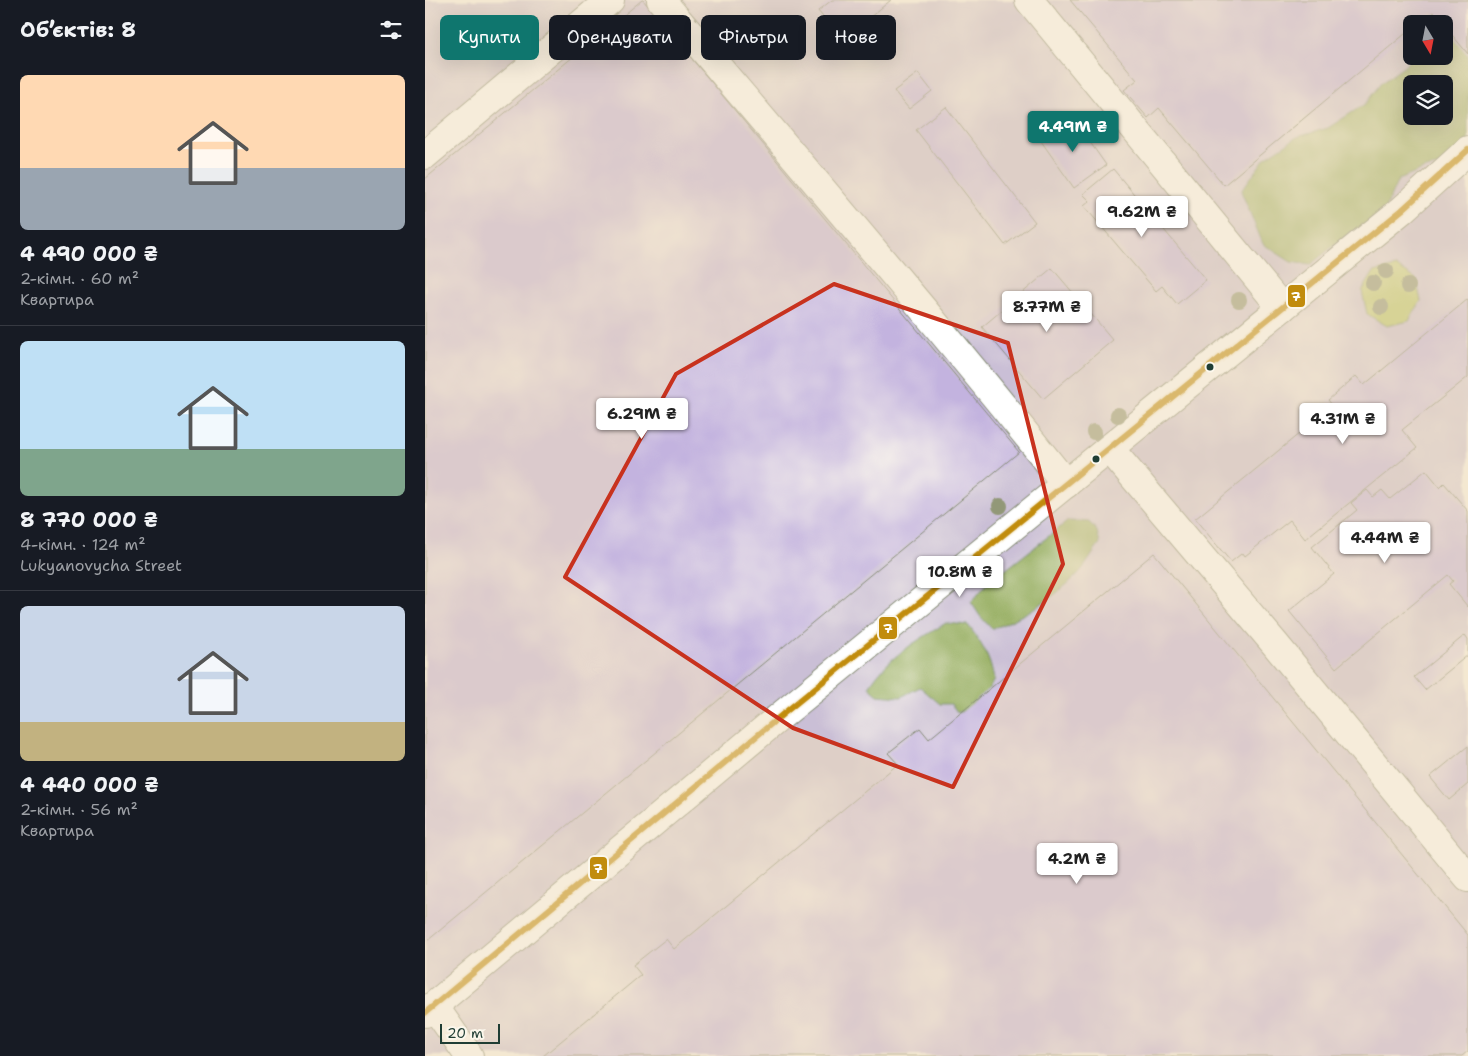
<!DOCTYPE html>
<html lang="uk">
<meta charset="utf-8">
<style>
body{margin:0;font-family:"Shantell Sans",sans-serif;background:#242831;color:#f1f3f6;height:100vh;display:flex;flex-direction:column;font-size:19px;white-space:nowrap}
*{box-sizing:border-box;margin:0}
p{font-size:16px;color:#9ea1a6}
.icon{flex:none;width:28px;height:28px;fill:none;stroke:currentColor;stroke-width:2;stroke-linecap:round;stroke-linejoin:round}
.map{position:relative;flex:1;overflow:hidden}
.drawer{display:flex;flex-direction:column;background:#171b24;width:425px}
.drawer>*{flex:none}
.top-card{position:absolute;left:15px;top:15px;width:475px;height:45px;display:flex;gap:10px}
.needle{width:32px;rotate:170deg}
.fabs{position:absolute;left:978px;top:15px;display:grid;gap:10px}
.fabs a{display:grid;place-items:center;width:50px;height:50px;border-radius:8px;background:#171b24;box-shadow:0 5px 20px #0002;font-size:25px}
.scale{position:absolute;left:15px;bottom:12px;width:60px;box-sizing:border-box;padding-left:5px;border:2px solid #1f3d34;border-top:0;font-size:14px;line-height:18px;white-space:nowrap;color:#1f3d34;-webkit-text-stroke:4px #fbf7ec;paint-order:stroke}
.price{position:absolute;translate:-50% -42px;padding:0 11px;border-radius:5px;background:#fff;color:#222;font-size:16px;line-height:32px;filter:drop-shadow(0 1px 2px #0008)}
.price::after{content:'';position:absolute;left:50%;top:30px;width:15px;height:11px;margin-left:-8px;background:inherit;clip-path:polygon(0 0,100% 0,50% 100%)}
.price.current{background:#0f766e;color:#fff}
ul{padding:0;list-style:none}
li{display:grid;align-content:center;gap:10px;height:265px;padding:0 20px}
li+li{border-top:1px solid #363941}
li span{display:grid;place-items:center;height:155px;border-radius:8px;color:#555}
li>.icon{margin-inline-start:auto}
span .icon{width:90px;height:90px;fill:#fffc;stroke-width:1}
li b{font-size:21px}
h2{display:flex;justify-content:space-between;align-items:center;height:60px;padding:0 20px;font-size:21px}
.tag{padding:0 18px;border-radius:8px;background:#171b24;box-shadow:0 5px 20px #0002;font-size:18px;line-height:45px}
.tag.current{background:#0f766e;color:#fff}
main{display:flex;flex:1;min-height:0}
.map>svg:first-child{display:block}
.industrial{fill:#cabfd6;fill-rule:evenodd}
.green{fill:#bac769;stroke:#6c824e}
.forest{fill:#93ac5d;stroke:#597448;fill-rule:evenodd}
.building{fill:#c3b3df}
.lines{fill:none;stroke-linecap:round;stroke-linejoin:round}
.minor-casing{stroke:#878d78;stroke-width:30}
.minor{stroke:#fff;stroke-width:28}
.bus-1-casing{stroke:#fbf7ec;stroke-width:10}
.bus-1{stroke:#c18c0d;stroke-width:6}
.tree{fill:#929878}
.marked{fill:none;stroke:#c8321e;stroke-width:4;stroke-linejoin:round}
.bus-dot{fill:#1f3d34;stroke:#fbf7ec;stroke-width:2}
.line-badge{stroke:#fbf7ec;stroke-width:2}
.badge-label{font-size:14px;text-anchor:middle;font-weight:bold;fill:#fff}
</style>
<main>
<section class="drawer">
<h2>Об’єктів: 8<svg class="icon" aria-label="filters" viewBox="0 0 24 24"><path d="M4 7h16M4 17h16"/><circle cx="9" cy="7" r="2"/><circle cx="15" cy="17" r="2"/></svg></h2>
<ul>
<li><span style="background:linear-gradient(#ffd9b3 60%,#9aa5b1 0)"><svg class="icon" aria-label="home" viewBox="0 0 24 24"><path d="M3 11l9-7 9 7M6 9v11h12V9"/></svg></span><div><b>4 490 000 ₴</b><p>2-кімн. · 60 m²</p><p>Квартира</p></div></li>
<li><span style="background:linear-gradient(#bfe0f5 70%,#7fa58c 0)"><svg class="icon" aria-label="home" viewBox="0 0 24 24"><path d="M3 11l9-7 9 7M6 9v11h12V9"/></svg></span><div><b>8 770 000 ₴</b><p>4-кімн. · 124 m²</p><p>Lukyanovycha Street</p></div></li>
<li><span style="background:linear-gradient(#c9d6e8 75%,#c2b280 0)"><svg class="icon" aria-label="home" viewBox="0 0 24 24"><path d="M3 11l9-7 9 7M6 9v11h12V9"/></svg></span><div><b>4 440 000 ₴</b><p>2-кімн. · 56 m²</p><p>Квартира</p></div></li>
</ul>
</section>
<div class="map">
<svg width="1043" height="1056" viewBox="0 0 1043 1056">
<rect width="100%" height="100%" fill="#fbf7ec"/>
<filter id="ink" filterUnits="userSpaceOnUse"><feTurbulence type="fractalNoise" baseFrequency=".02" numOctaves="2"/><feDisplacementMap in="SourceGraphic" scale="10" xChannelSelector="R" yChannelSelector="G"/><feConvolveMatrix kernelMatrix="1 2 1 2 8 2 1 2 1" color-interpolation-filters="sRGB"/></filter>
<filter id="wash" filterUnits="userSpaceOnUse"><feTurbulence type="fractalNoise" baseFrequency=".0096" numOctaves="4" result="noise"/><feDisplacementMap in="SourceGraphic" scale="20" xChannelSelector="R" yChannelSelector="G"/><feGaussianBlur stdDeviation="1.12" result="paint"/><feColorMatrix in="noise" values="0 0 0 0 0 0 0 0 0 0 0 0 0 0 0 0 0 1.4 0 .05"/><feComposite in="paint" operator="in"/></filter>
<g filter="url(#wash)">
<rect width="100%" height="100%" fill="#efddbb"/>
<path class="industrial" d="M 0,0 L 1043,0 L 1043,1056 L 0,1056 ZM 986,24 L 1019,24 L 1019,56 L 986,56 ZM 986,84 L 1019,84 L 1019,116 L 986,116 Z"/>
<polygon class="green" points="972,267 991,279 996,301 984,321 962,326 942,314 937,291 949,272"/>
<g class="forest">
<path d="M 1019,29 L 1032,29 L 1043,52 L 1043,151 L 1023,163 L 998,170 L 973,180 L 957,216 L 922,235 L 885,265 L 866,262 L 838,244 L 816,191 L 840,158 L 872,137 L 903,128 L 940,104 L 956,83 L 981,65 L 986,56 L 1019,56 ZM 986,84 L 1019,84 L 1019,116 L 986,116 Z"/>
<path d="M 643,521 L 664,522 L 672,531 L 675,544 C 667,554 661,566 652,575 C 628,599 598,617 567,629 L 555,616 L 546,602 L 561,585 Z"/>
<path d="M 521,623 L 543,625 C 556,642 566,659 569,680 L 555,704 L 533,713 L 526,704 L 515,704 L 495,687 L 476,697 L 453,695 L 444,687 C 462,657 492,641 521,623 Z"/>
</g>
<g id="blocks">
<g class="building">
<polygon points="217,0 218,0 594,452 2,941 0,939 0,179"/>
<polygon points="407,0 466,0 417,40 393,11"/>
<polygon points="645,0 1043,0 1043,54 1008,12 993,24 986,24 986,29 799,185 734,108 723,118 699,90 712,80"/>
<polygon points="493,73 507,91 484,109 469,91"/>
<polygon points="521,107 610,222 580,245 491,130"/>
<polygon points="648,118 681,165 649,188 616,141"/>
<polygon points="688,169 781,280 752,304 737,286 731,291 659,206 665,201 658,194"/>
<polygon points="627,268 688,340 618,399 557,327"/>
<polygon points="1043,299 1043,377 977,430 992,448 880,539 865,520 820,556 818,553 816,554 806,562 770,519 908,406 903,400 931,376 939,385"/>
<polygon points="1001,470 1015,487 1019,483 1043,511 1043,607 1024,584 1028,581 1023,575 911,668 864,611 909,574 887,547 932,510 926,503 942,490 948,497 957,490 965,499"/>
<polygon points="729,553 1043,935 1043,1051 1037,1056 118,1056 216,975 208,965 241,939 249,949 473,764 463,753 495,728 504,739"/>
<polygon points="1040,635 1043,639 1043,655 1000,690 989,677"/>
<polygon points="1043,746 1043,784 1024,800 1005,777"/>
</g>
</g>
</g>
<g filter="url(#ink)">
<use href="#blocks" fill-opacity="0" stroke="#878d78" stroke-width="1"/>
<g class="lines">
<defs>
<g id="minor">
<path d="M 236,0 C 372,160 510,320 641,484"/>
<polyline points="604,0 857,308"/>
<polyline points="0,155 185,0"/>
<polyline points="685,449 850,644 1043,878"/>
<polyline points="9,1006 44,1056"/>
<polyline points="0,1013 358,714 977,210 1043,150"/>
</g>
</defs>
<use href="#minor" class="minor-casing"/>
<use href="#minor" class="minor"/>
<defs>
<polyline id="bus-1" points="0,1013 358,714 977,210 1043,150"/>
</defs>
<use href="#bus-1" class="bus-1-casing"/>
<use href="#bus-1" class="bus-1"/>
</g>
<g class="tree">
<circle cx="961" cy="271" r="8"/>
<circle cx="948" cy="283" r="8"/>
<circle cx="983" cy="286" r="8"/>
<circle cx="814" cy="300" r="8"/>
<circle cx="956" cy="307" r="8"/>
<circle cx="693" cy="415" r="8"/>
<circle cx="669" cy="432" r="8"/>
<circle cx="575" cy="506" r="8"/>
</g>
</g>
<path d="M0 0H1043V1056H0ZM 409,284 L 583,343 L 638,564 L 528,787 L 368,728 L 140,577 L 251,374 Z" fill="#efddbb" fill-opacity=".55" fill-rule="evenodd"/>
<path class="marked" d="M 409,284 L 583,343 L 638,564 L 528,787 L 368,728 L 140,577 L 251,374 Z"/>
<g class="bus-dot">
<circle cx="785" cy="367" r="4.5"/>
<circle cx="671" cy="459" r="4.5"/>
</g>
<g class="line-badge">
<rect x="862" y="284" width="19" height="24" rx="5" fill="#c18c0d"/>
<rect x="453" y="616" width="20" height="24" rx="5" fill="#c18c0d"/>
<rect x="164" y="856" width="19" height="24" rx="5" fill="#c18c0d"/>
</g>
<g class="badge-label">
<text x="871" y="301">7</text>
<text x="463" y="633">7</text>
<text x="173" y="873">7</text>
</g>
</svg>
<div class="fabs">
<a><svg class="needle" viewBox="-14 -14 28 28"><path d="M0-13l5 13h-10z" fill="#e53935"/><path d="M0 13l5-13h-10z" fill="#9ea1a6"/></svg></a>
<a><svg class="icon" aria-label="layers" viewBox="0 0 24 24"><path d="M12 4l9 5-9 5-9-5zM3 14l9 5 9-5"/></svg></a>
</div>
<div class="scale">20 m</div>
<b class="price current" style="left:648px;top:153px">4.49M ₴</b>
<b class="price" style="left:717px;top:238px">9.62M ₴</b>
<b class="price" style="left:622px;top:333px">8.77M ₴</b>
<b class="price" style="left:217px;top:440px">6.29M ₴</b>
<b class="price" style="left:918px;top:445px">4.31M ₴</b>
<b class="price" style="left:960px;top:564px">4.44M ₴</b>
<b class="price" style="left:535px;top:598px">10.8M ₴</b>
<b class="price" style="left:652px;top:885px">4.2M ₴</b>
<div class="top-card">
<a class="tag current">Купити</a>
<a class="tag">Орендувати</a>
<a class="tag">Фільтри</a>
<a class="tag">Нове</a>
</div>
</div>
</main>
